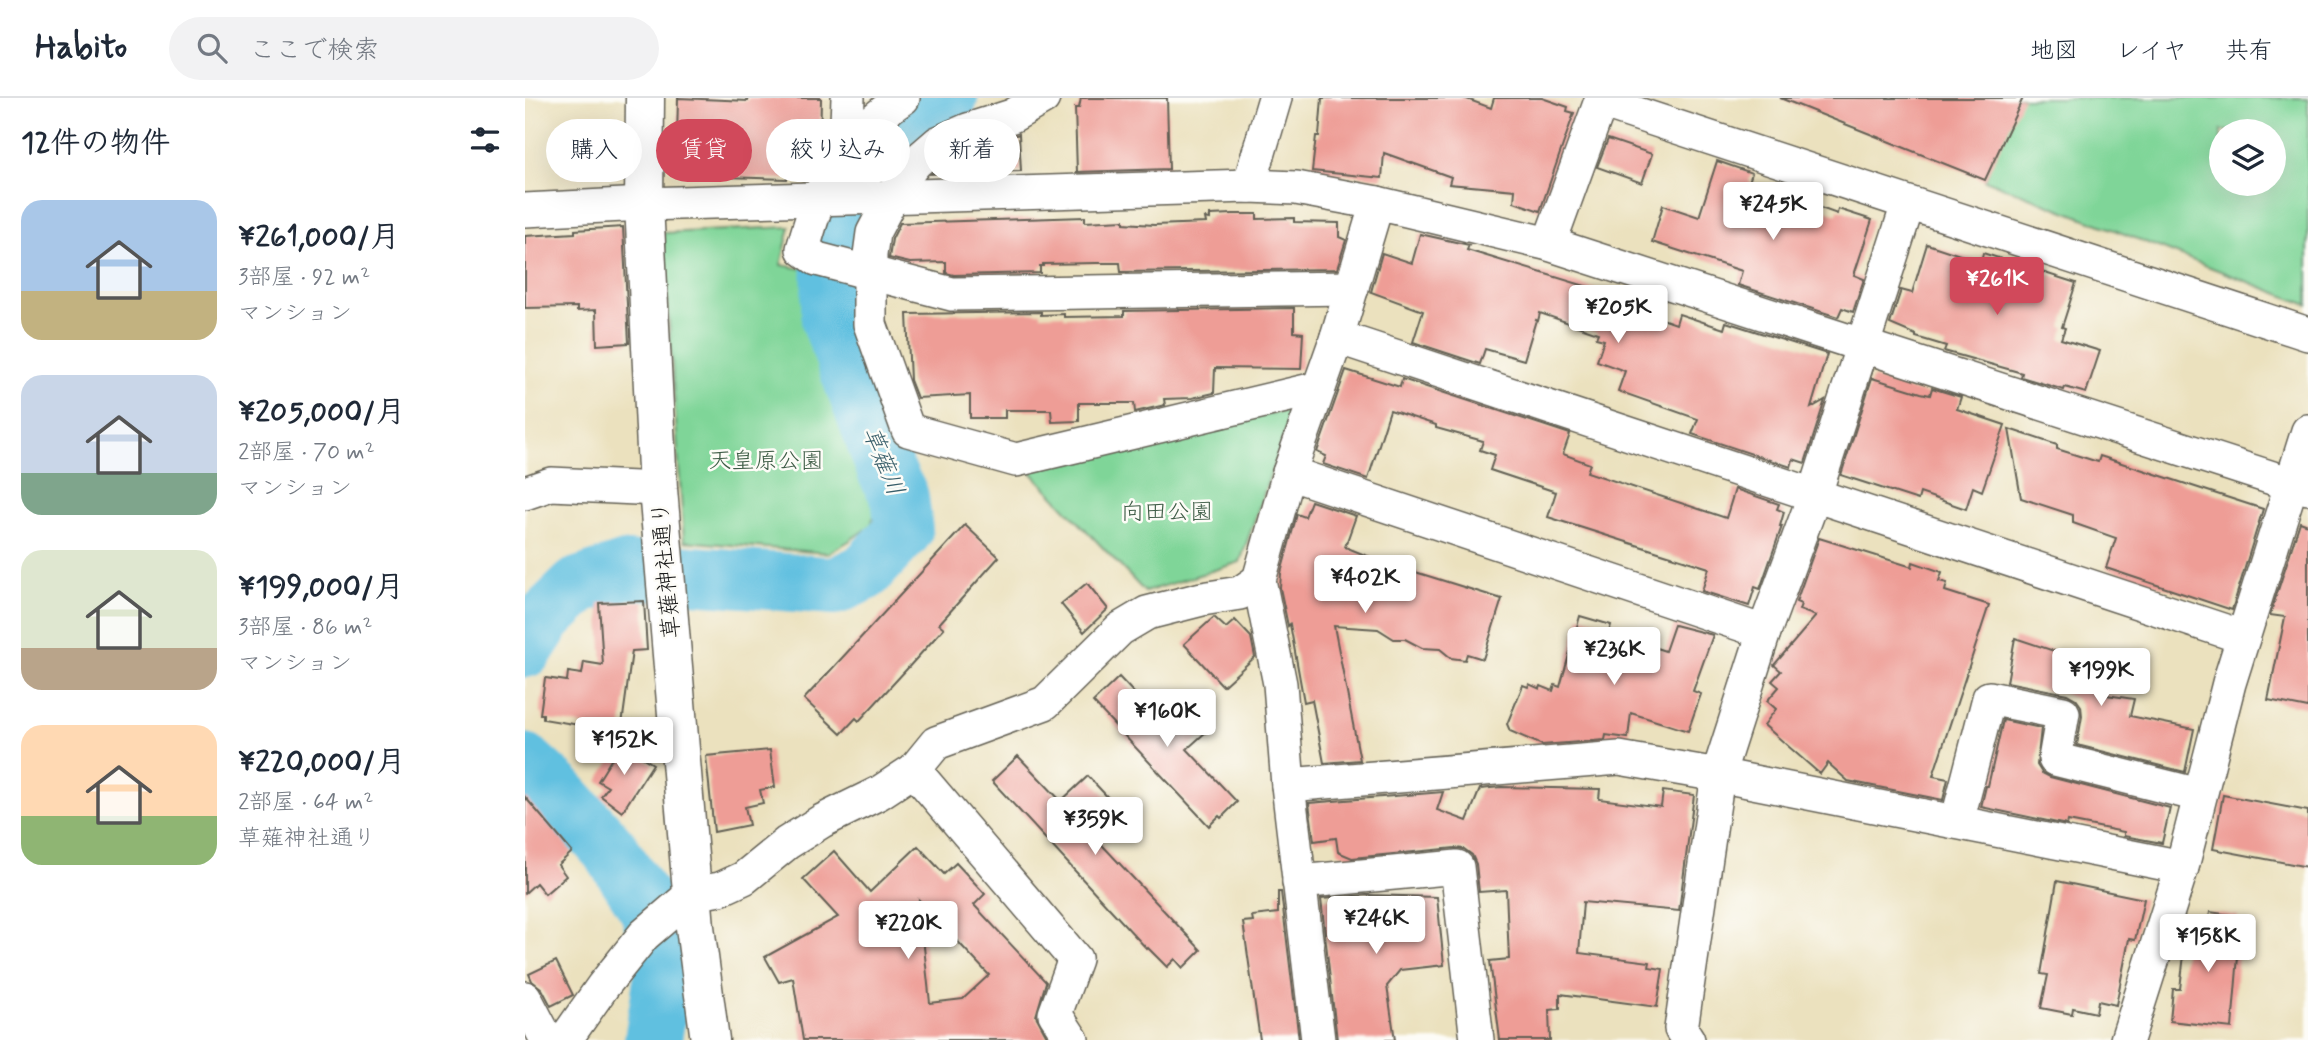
<!DOCTYPE html>
<html lang="ja">
<meta charset="utf-8">
<style>
body{margin:0;font-family:Mynerve,"Klee One",sans-serif;background:#f2f2f3;color:#1f2937;height:100vh;display:flex;flex-direction:column;font-size:26px;white-space:nowrap}
*{box-sizing:border-box;margin:0}
p{font-size:23px;color:#747a83}
.icon{flex:none;width:38px;height:38px;fill:none;stroke:currentColor;stroke-width:2;stroke-linecap:round;stroke-linejoin:round}
.map{position:relative;flex:1;overflow:hidden}
.details{display:flex;flex-direction:column;background:#fff;width:525px}
.details>*{flex:none}
.hud{position:absolute;left:21px;top:21px;width:665px;height:63px;display:flex;gap:14px}
.fabs{position:absolute;left:1684px;top:21px;display:grid;gap:14px}
.fabs a{display:grid;place-items:center;width:77px;height:77px;border-radius:50%;background:#fff;box-shadow:0 7px 28px #0002;font-size:35px}
.price{position:absolute;translate:-50% -60px;padding:0 16px;border-radius:7px;background:#fff;color:#222;font-size:23px;line-height:46px;filter:drop-shadow(0 2px 4px #0008)}
.price::after{content:'';position:absolute;left:50%;top:42px;width:21px;height:16px;margin-left:-10px;background:inherit;clip-path:polygon(0 0,100% 0,50% 100%)}
.price.on{background:#d1495b;color:#fff}
ul{padding:0;list-style:none}
li{display:flex;align-items:center;gap:21px;height:175px;padding:0 21px}
li span{display:grid;place-items:center;flex:none;width:196px;height:140px;border-radius:21px;color:#555}
li>.icon{margin-inline-start:auto}
span .icon{width:84px;height:84px;fill:#fffc;stroke-width:1}
li b{font-size:30px}
h2{display:flex;justify-content:space-between;align-items:center;height:84px;padding:0 21px;font-size:30px}
.tag{padding:0 24px;border-radius:32px;background:#fff;box-shadow:0 7px 28px #0002;font-size:24px;line-height:63px}
.tag.on{background:#d1495b;color:#fff}
header{display:flex;align-items:center;gap:42px;box-sizing:border-box;height:98px;padding:0 35px;background:#fff;border-bottom:2px solid #e0e1e3}
header strong{font-size:33px}
nav{display:flex;gap:38px;margin-inline-start:auto;font-size:24px}
.search{width:490px;height:63px;background:#f2f2f3;display:flex;align-items:center;gap:18px;box-sizing:border-box;padding:0 24px;border-radius:38px;color:#747a83;font-size:26px}
main{display:flex;flex:1;min-height:0}
.map>svg:first-child{display:block}
.green{fill:#7fd598;stroke:#4e785a;stroke-width:2;fill-rule:evenodd}
.lines{fill:none;stroke-linecap:round;stroke-linejoin:round}
.river{stroke:#61c0e0;stroke-width:58}
.building{fill:#ee9d96;fill-rule:evenodd}
.minor-casing{stroke:#646155;stroke-width:36}
.tertiary-casing{stroke:#646155;stroke-width:41}
.minor{stroke:#fff;stroke-width:33}
.tertiary{stroke:#fff;stroke-width:38}
.labels{text-anchor:middle;stroke-width:5;stroke-linejoin:round;paint-order:stroke}
.park-label{font-size:23px;fill:#3f5d47;stroke:#fdfcf7}
.street-label{font-size:23px;fill:#1c1c1c;stroke:#fdfcf7}
.water-label{font-size:24px;font-style:italic;fill:#385e6a;stroke:#fdfcf7}
</style>
<header>
<strong>Habito</strong>
<div class="search"><svg class="icon" aria-label="search" viewBox="0 0 24 24"><circle cx="10" cy="10" r="6"/><path d="M15 15l6 6"/></svg>ここで検索</div>
<nav><a>地図</a><a>レイヤ</a><a>共有</a></nav>
</header>
<main>
<section class="details">
<h2>12件の物件<svg class="icon" aria-label="filters" viewBox="0 0 24 24"><path d="M4 7h16M4 17h16"/><circle cx="9" cy="7" r="2"/><circle cx="15" cy="17" r="2"/></svg></h2>
<ul>
<li><span style="background:linear-gradient(#a9c7e8 65%,#c2b280 0)"><svg class="icon" aria-label="home" viewBox="0 0 24 24"><path d="M3 11l9-7 9 7M6 9v11h12V9"/></svg></span><div><b>¥261,000/月</b><p>3部屋 · 92 m²</p><p>マンション</p></div></li>
<li><span style="background:linear-gradient(#c9d6e8 70%,#7fa58c 0)"><svg class="icon" aria-label="home" viewBox="0 0 24 24"><path d="M3 11l9-7 9 7M6 9v11h12V9"/></svg></span><div><b>¥205,000/月</b><p>2部屋 · 70 m²</p><p>マンション</p></div></li>
<li><span style="background:linear-gradient(#dfe7d0 70%,#b9a48a 0)"><svg class="icon" aria-label="home" viewBox="0 0 24 24"><path d="M3 11l9-7 9 7M6 9v11h12V9"/></svg></span><div><b>¥199,000/月</b><p>3部屋 · 86 m²</p><p>マンション</p></div></li>
<li><span style="background:linear-gradient(#ffd9b3 65%,#8fb573 0)"><svg class="icon" aria-label="home" viewBox="0 0 24 24"><path d="M3 11l9-7 9 7M6 9v11h12V9"/></svg></span><div><b>¥220,000/月</b><p>2部屋 · 64 m²</p><p>草薙神社通り</p></div></li>
</ul>
</section>
<div class="map">
<svg width="1783" height="942" viewBox="0 0 1783 942">
<rect width="100%" height="100%" fill="#fdfcf7"/>
<filter id="ink" filterUnits="userSpaceOnUse"><feTurbulence type="fractalNoise" baseFrequency=".0143" numOctaves="2"/><feDisplacementMap in="SourceGraphic" scale="14" xChannelSelector="R" yChannelSelector="G"/><feConvolveMatrix kernelMatrix="1 2 1 2 8 2 1 2 1" color-interpolation-filters="sRGB"/></filter>
<filter id="wash" filterUnits="userSpaceOnUse"><feTurbulence type="fractalNoise" baseFrequency=".00686" numOctaves="4" result="noise"/><feDisplacementMap in="SourceGraphic" scale="28" xChannelSelector="R" yChannelSelector="G"/><feGaussianBlur stdDeviation="1.57" result="paint"/><feColorMatrix in="noise" values="0 0 0 0 0 0 0 0 0 0 0 0 0 0 0 0 0 1.4 0 .05"/><feComposite in="paint" operator="in"/></filter>
<g filter="url(#wash)">
<rect width="100%" height="100%" fill="#ebe1be"/>
<g class="green">
<path d="M 1492,0 L 1783,0 L 1783,207 L 1460,82 ZM 1696,33 L 1748,33 L 1748,86 L 1696,86 Z"/>
<polygon points="265,129 256,167 279,171 289,243 351,411 346,427 324,443 303,455 159,443 138,135"/>
<polygon points="768,311 715,464 620,494 503,371"/>
</g>
<g class="lines">
<g class="river">
<polyline points="0,551 20,520 53,488 101,472 310,488 340,474 379,432 375,399 361,373 305,222 306,140 322,97 343,69 376,35 424,0"/>
<polyline points="0,664 31,692 86,753 123,810 140,863 128,942"/>
</g>
</g>
<g id="blocks">
<g class="building">
<polygon points="153,0 223,3 223,0 296,0 295,53 263,52 262,81 201,79 202,69 187,69 187,42 152,41"/>
<polygon points="556,0 642,0 644,71 552,74 550,10 554,10"/>
<polygon points="797,0 939,0 966,10 969,0 1017,0 1043,9 1042,13 1049,15 1015,113 989,104 990,92 924,86 926,79 859,55 857,80 787,73 791,38 794,38"/>
<polygon points="1255,0 1498,0 1460,82"/>
<polygon points="494,36 496,73 406,76 423,61"/>
<polygon points="1083,41 1127,56 1117,85 1072,69"/>
<polygon points="1192,63 1227,75 1224,84 1312,116 1313,111 1347,122 1329,177 1339,181 1328,214 1317,210 1313,219 1213,187 1217,173 1127,144 1138,107 1174,119"/>
<polygon points="708,116 732,116 732,121 769,120 769,124 814,125 814,139 821,142 812,171 596,174 595,165 571,165 518,166 518,168 515,168 515,175 429,177 421,175 421,164 385,165 364,160 367,141 375,125 560,119 560,124 599,122 599,125 629,127 681,125 680,120 685,121 685,117"/>
<polygon points="98,129 104,245 72,247 71,212 52,213 52,209 0,210 0,138 50,135 50,132"/>
<polygon points="895,136 944,147 942,152 1083,195 1081,201 1151,226 1154,216 1199,231 1201,224 1302,256 1286,310 1300,302 1280,365 1268,361 1266,369 1167,336 1173,321 1093,293 1100,273 1072,263 1079,242 1071,240 1073,235 1015,215 1013,223 1011,222 999,262 960,251 955,266 888,244 898,213 846,194 857,155 887,165"/>
<polygon points="1402,146 1456,164 1458,155 1551,185 1537,229 1540,230 1536,241 1575,253 1561,295 1540,289 1539,292 1496,279 1497,275 1419,253 1421,248 1391,239 1391,237 1365,226 1376,192 1387,195"/>
<polygon points="769,210 769,234 778,235 776,271 690,270 689,295 667,300 639,301 640,307 610,314 609,305 554,305 554,323 527,324 526,312 480,312 480,320 445,320 445,297 392,300 385,282 382,216 516,214 516,217 539,216 539,219 599,218 599,213"/>
<polygon points="821,272 875,289 877,281 1045,336 1038,356 1065,366 1062,374 1201,420 1210,391 1254,406 1252,411 1259,414 1255,428 1257,428 1235,491 1230,489 1224,508 1177,493 1184,470 1023,419 1031,394 965,372 970,357 955,352 958,343 911,330 911,327 865,312 843,381 798,366 801,358 792,354"/>
<polygon points="1347,280 1396,295 1405,297 1407,290 1436,299 1432,311 1480,327 1457,393 1448,389 1441,411 1395,395 1393,402 1316,377"/>
<polygon points="1484,331 1532,347 1532,351 1573,364 1575,358 1738,411 1707,512 1581,470 1591,440 1548,425 1548,417 1496,400"/>
<polygon points="786,403 831,418 820,449 855,463 977,501 958,561 942,556 940,562 926,560 915,551 897,550 880,541 869,541 853,531 809,528 835,662 799,665 787,602 779,604 765,526 763,528 755,490 756,475 772,416 780,419"/>
<polygon points="1775,424 1783,427 1783,610 1743,602 1760,519 1745,517"/>
<polygon points="440,427 474,459 414,526 419,530 381,572 334,623 331,620 316,636 279,601"/>
<polygon points="1294,440 1387,469 1388,464 1417,474 1414,483 1422,485 1420,493 1464,507 1408,678 1423,681 1418,702 1323,683 1303,665 1295,676 1239,627 1251,611 1242,603 1254,589 1247,583 1256,573 1249,567 1291,518 1274,512 1276,506 1271,504"/>
<polygon points="562,485 583,511 559,534 536,506"/>
<polygon points="119,503 122,552 107,553 96,634 18,621 18,616 15,616 20,580 42,583 43,574 57,576 59,564 78,567 74,505"/>
<polygon points="1055,518 1086,527 1084,534 1140,553 1149,527 1188,537 1168,593 1176,596 1163,633 1106,615 1103,640 1081,637 1080,642 1017,647 985,633 982,626 998,587 1003,589 1004,586 1015,591 1016,588 1028,593 1030,587 1035,589"/>
<polygon points="689,519 701,530 710,522 726,539 730,559 698,588 659,546"/>
<polygon points="1490,540 1589,573 1581,597 1609,601 1605,618 1669,631 1660,674 1552,647 1557,618 1556,608 1551,601 1542,596 1482,584"/>
<polygon points="594,579 640,628 659,610 681,634 662,651 712,704 696,720 694,718 684,728 568,604"/>
<polygon points="1478,622 1516,630 1512,667 1517,675 1525,679 1645,710 1637,745 1599,738 1599,734 1543,723 1542,727 1456,709 1461,688 1463,688"/>
<polygon points="96,646 128,666 97,714 76,698 83,689 73,683"/>
<polygon points="245,652 250,689 235,692 238,705 220,709 224,727 189,734 181,658"/>
<polygon points="493,658 536,703 563,678 589,706 562,731 676,852 658,870 650,861 642,869 623,850 622,851 467,683"/>
<polygon points="976,689 1075,691 1074,701 1136,709 1138,693 1169,697 1154,813 1058,804 1054,855 1125,864 1124,869 1138,871 1132,909 1035,896 1035,911 1024,912 1025,942 975,942 965,863 984,861 981,792 954,794 951,766 947,757 939,751 930,750 827,760 813,754 811,740 789,743 784,705 918,694 912,712 942,723 955,691"/>
<polygon points="1698,697 1783,713 1783,769 1688,751"/>
<polygon points="0,699 47,754 33,767 41,778 20,796 11,785 0,795"/>
<path d="M 393,748 L 419,776 L 431,765 L 460,796 L 449,807 L 521,884 L 511,918 L 524,942 L 278,942 L 268,880 L 254,884 L 240,859 L 313,819 L 278,781 L 309,753 L 345,794 ZM 394,802 L 464,877 L 438,901 L 405,905 Z"/>
<polygon points="1532,783 1619,801 1610,842 1604,841 1591,907 1573,903 1571,915 1548,910 1547,916 1516,910 1523,877 1516,876"/>
<polygon points="753,794 756,794 774,942 735,942 718,824 728,823 727,818 753,815"/>
<polygon points="842,797 912,799 919,867 875,872 862,888 870,942 812,942 796,801"/>
<polygon points="1685,814 1713,818 1706,857 1713,858 1707,930 1645,923 1648,891 1655,891 1663,822 1683,825"/>
<polygon points="31,863 48,897 26,908 17,891 7,883 4,876"/>
</g>
</g>
</g>
<g filter="url(#ink)">
<use href="#blocks" fill-opacity="0" stroke="#646155" stroke-width="2"/>
<g class="lines">
<defs>
<g id="minor">
<path d="M 378,0 C 314,43 298,79 278,151 L 292,161 L 427,196 L 827,190"/>
<polyline points="518,0 487,18 443,32 413,45 391,64 376,82 348,135 345,157 345,226 383,332 491,362 794,290"/>
<polyline points="1076,4 1783,236"/>
<polyline points="321,49 323,0"/>
<polyline points="724,88 750,0"/>
<polyline points="0,112 119,106 724,88 771,90 852,105 1024,146 1766,386 1783,390"/>
<polyline points="1024,146 1077,0"/>
<polyline points="812,239 1718,539"/>
<polyline points="764,375 1239,534"/>
<polyline points="0,395 26,386 133,391"/>
<polyline points="389,672 550,861 530,916 547,942"/>
<polyline points="763,687 1094,660 1193,677 1657,769"/>
<polyline points="1432,724 1464,600 1538,615 1530,661 1674,697"/>
<polyline points="774,784 932,769 952,942"/>
<polyline points="0,900 22,942"/>
<polyline points="40,942 78,888 119,837 167,796 195,791 219,780 262,745 297,723 354,695 389,672 411,645 520,605 595,531 622,515 677,501 715,495 734,482"/>
<polyline points="793,942 763,687 755,586 734,482 764,375 812,239 852,105"/>
<polyline points="1163,942 1156,931 1193,677 1239,534 1290,396 1383,106"/>
<polyline points="1602,942 1657,769 1704,585 1783,333"/>
</g>
<polyline id="tertiary" points="120,0 119,106 133,391 170,829 185,942"/>
</defs>
<use href="#minor" class="minor-casing"/>
<use href="#tertiary" class="tertiary-casing"/>
<use href="#minor" class="minor"/>
<use href="#tertiary" class="tertiary"/>
</g>
</g>
<g class="labels">
<g class="park-label">
<text x="241" y="370">天皇原公園</text>
<text x="642" y="421">向田公園</text>
</g>
<g class="street-label">
<text transform="translate(140 472) rotate(-95)" y="8">草薙神社通り</text>
</g>
<g class="water-label">
<text transform="translate(359 363) rotate(68)" y="8">草薙川</text>
</g>
</g>
</svg>
<div class="fabs">
<a><svg class="icon" aria-label="layers" viewBox="0 0 24 24"><path d="M12 4l9 5-9 5-9-5zM3 14l9 5 9-5"/></svg></a>
</div>
<b class="price" style="left:1248px;top:144px">¥245K</b>
<b class="price on" style="left:1472px;top:219px">¥261K</b>
<b class="price" style="left:1093px;top:247px">¥205K</b>
<b class="price" style="left:840px;top:517px">¥402K</b>
<b class="price" style="left:1089px;top:589px">¥236K</b>
<b class="price" style="left:1576px;top:610px">¥199K</b>
<b class="price" style="left:642px;top:651px">¥160K</b>
<b class="price" style="left:99px;top:679px">¥152K</b>
<b class="price" style="left:570px;top:759px">¥359K</b>
<b class="price" style="left:851px;top:858px">¥246K</b>
<b class="price" style="left:383px;top:863px">¥220K</b>
<b class="price" style="left:1683px;top:876px">¥158K</b>
<div class="hud">
<a class="tag">購入</a>
<a class="tag on">賃貸</a>
<a class="tag">絞り込み</a>
<a class="tag">新着</a>
</div>
</div>
</main>
